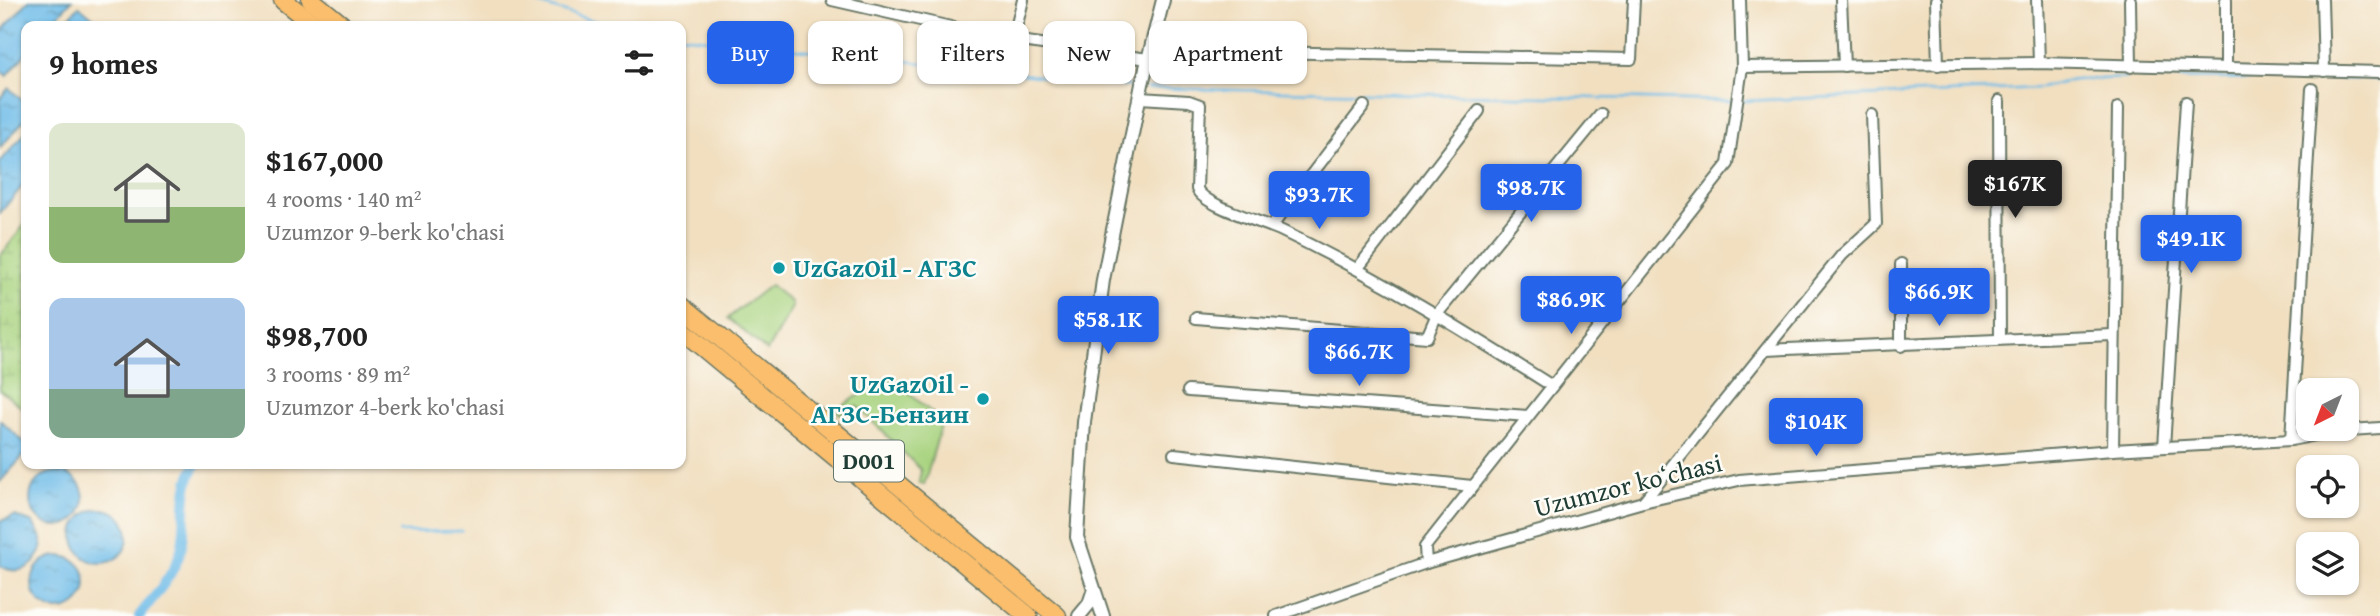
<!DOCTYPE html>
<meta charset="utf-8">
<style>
body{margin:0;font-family:"Gentium Book Plus",serif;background:#f2f2f2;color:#222;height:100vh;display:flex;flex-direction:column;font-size:26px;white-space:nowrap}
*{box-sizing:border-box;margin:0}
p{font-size:23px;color:#767676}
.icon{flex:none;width:38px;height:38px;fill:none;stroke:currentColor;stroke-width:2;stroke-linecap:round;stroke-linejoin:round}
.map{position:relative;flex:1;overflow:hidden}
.side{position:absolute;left:21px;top:21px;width:665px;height:448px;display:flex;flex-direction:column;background:#fff;border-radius:14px;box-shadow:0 2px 5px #0004}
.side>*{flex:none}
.banner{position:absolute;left:707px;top:21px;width:665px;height:63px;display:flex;gap:14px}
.needle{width:46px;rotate:222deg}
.tools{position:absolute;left:2296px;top:378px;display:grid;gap:14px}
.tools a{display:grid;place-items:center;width:63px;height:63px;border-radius:14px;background:#fff;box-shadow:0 2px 5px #0004;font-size:35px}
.price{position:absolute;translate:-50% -60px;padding:0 16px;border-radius:7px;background:#2563eb;color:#fff;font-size:23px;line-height:46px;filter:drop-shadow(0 2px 4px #0008)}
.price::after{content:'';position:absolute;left:50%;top:42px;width:21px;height:16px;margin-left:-10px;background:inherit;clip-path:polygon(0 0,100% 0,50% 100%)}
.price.active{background:#222;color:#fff}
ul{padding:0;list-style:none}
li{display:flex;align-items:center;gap:21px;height:175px;padding:0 28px}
li span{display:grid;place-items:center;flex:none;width:196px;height:140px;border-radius:14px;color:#555}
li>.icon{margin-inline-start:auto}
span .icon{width:84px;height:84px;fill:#fffc;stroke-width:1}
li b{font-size:30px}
h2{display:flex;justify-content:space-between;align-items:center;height:84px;padding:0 28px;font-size:30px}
.chip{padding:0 24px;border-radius:14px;background:#fff;box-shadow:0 2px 5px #0004;font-size:24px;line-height:63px}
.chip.active{background:#2563eb;color:#fff}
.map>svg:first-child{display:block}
.green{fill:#a8d37f;stroke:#64885a;stroke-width:2}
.wetland{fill:url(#wetland-marsh);stroke:#64885a;stroke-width:2}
.water{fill:url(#water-ripples);stroke:#467c8e;stroke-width:2}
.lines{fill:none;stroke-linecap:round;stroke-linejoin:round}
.stream{stroke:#6ebce8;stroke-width:2.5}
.canal{stroke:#6ebce8;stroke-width:10}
.minor-casing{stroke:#687665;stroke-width:14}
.tertiary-casing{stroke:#687665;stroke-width:16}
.trunk-casing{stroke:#687665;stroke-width:21}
.minor{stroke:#fff;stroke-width:10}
.tertiary{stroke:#fff;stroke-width:12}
.trunk{stroke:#fabe6d;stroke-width:18}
.culture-dot{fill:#0f9aa8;stroke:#fdfcf7;stroke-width:2.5}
.labels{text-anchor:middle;stroke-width:5;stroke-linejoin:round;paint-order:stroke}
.shield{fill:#fdfcf7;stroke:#62766e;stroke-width:2}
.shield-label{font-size:24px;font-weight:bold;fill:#1f3d34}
.culture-label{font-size:26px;font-weight:bold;fill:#0d838f;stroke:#fdfcf7;text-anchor:start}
.street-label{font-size:26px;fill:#1f3d34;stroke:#fdfcf7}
</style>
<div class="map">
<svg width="2380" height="616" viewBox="0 0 2380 616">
<defs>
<pattern id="wetland-marsh" width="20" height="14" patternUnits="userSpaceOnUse" patternTransform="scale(1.75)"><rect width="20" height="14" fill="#a8d37f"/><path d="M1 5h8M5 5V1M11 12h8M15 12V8" fill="none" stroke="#90b66e"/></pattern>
<pattern id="water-ripples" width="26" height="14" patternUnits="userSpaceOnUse" patternTransform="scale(1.75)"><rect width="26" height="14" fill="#6ebce8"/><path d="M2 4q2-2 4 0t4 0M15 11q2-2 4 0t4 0" fill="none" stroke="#5a9abd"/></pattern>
</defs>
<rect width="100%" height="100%" fill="#fdfcf7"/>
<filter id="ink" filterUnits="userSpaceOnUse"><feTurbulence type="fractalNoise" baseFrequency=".0143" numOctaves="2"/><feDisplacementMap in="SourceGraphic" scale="14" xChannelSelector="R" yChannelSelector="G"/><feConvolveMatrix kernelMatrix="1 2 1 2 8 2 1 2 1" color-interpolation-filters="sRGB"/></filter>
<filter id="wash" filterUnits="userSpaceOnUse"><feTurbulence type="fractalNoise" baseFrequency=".00686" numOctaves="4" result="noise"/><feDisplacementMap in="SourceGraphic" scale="28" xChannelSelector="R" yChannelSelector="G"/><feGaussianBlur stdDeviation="1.57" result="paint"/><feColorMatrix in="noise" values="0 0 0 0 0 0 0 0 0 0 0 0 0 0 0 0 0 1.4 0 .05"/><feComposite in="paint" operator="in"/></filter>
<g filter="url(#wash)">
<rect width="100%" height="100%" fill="#f1dfc0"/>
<g class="green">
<polygon points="770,285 791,302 792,307 767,351 728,318"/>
<polygon points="886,378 894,380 939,419 941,426 924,485 919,482 921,470 857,406 840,414 836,410"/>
</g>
<polygon class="wetland" points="26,223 26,411 0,390 0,256"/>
<g class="water">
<polygon points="29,0 72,0 49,26 26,26 26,53 7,76 0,70 0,33"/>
<polygon points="79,6 103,26 62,26"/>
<polygon points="9,88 26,104 26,118 0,148 0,98"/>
<polygon points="26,132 26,182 0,213 0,162"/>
<polygon points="0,420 26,444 26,453 0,482"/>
<circle cx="57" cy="499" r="27"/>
<circle cx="101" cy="536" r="27"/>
<path d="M 15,516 L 33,523 L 42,539 C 42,563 23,578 0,566 L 0,521 Z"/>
<circle cx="59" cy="583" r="27"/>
</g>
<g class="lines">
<g class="stream">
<polyline points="526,0 610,26"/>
<polyline points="681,36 1137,87"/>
<polyline points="2140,78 2380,79"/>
<polyline points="1147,88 1735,101"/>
<polyline points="1741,101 2040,88 2074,80 2127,78"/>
<polyline points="399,532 462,531"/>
</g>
<path class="canal" d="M 139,616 C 154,597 171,578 179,556 C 190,528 178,488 197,464"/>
</g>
</g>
<g filter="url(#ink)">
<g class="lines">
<defs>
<g id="minor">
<polyline points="832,0 999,38 1148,59"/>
<polyline points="1841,0 1844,66"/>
<polyline points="1936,0 1938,65"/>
<polyline points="2037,0 2039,63"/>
<polyline points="2130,0 2131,67"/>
<polyline points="2226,0 2226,65"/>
<polyline points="2322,0 2324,71"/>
<polyline points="1013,40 1023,0"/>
<polyline points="1150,50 1631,59 1634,0"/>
<polyline points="1742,67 2039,63 2380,72"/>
<path d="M 1140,98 L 1189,101 L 1200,105 L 1197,189 C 1204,206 1263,222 1282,231 C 1376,276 1463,330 1552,386"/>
<polyline points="1999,101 2000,339"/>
<polyline points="1272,226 1364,106"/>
<polyline points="1358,268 1479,111"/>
<polyline points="1196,318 1427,337 1437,314 1601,114"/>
<polyline points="1901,346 1901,264"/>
<polyline points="1766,350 2113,335"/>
<polyline points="1188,391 1528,416"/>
<polyline points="2291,440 2312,89"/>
<polyline points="2164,447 2186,102"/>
<polyline points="2113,450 2118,108"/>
<polyline points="1174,454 1472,486"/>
<polyline points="1643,502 1842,255 1876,224 1872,115"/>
<polyline points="1426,563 1425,547 1728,164 1742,67 1740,0"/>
<polyline points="1276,616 1426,563 1643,502 1739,480 2113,450 2291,440 2336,431 2380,428"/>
</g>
<g id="tertiary">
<polyline points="1079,616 1089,604 1093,592"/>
<polyline points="1103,616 1077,537 1084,422 1103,280 1142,84 1163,0"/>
</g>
<g id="trunk">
<polyline points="283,0 315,26"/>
<polyline points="311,0 343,26"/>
<polyline points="681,305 1057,616"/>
<polyline points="681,329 1028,616"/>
</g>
</defs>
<use href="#minor" class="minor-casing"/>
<use href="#tertiary" class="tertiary-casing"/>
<use href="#trunk" class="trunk-casing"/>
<use href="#minor" class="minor"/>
<use href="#tertiary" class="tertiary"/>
<use href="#trunk" class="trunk"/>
</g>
</g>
<g class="culture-dot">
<circle cx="779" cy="268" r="7"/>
<circle cx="983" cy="399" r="7"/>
</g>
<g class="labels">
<rect class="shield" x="834" y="440.5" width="70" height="41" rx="5"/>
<g class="shield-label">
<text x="869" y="469">D001</text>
</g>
<g class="culture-label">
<text x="793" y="277">UzGazOil - АГЗС</text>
<text x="969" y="393" text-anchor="end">UzGazOil -<tspan x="969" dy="30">АГЗС-Бензин</tspan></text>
</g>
<g class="street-label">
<text transform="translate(1628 485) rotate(-14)" y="9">Uzumzor koʻchasi</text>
</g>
</g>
</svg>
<div class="tools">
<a><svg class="needle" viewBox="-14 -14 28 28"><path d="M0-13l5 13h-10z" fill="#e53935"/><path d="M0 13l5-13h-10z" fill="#767676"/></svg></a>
<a><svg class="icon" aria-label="locate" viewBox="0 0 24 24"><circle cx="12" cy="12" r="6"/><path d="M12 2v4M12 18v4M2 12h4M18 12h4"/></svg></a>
<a><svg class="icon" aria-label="layers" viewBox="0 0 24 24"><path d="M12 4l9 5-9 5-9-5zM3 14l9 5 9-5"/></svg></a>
</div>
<b class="price active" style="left:2015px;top:220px">$167K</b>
<b class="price" style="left:1531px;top:224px">$98.7K</b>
<b class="price" style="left:1319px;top:231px">$93.7K</b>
<b class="price" style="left:2191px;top:275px">$49.1K</b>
<b class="price" style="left:1939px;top:328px">$66.9K</b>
<b class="price" style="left:1571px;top:336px">$86.9K</b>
<b class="price" style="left:1108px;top:356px">$58.1K</b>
<b class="price" style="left:1359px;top:388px">$66.7K</b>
<b class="price" style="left:1816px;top:458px">$104K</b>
<div class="banner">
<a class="chip active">Buy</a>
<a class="chip">Rent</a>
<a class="chip">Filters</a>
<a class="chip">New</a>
<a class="chip">Apartment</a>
</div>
<section class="side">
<h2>9 homes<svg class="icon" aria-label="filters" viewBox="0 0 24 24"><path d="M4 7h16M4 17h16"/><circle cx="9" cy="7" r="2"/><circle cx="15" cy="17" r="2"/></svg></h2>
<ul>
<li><span style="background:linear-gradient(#dfe7d0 60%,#8fb573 0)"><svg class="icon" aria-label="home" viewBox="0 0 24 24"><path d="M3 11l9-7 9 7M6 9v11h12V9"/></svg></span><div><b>$167,000</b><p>4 rooms · 140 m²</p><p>Uzumzor 9-berk ko'chasi</p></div></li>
<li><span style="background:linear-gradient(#a9c7e8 65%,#7fa58c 0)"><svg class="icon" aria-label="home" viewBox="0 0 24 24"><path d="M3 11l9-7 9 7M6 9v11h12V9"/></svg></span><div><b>$98,700</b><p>3 rooms · 89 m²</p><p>Uzumzor 4-berk ko'chasi</p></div></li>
</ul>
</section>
</div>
